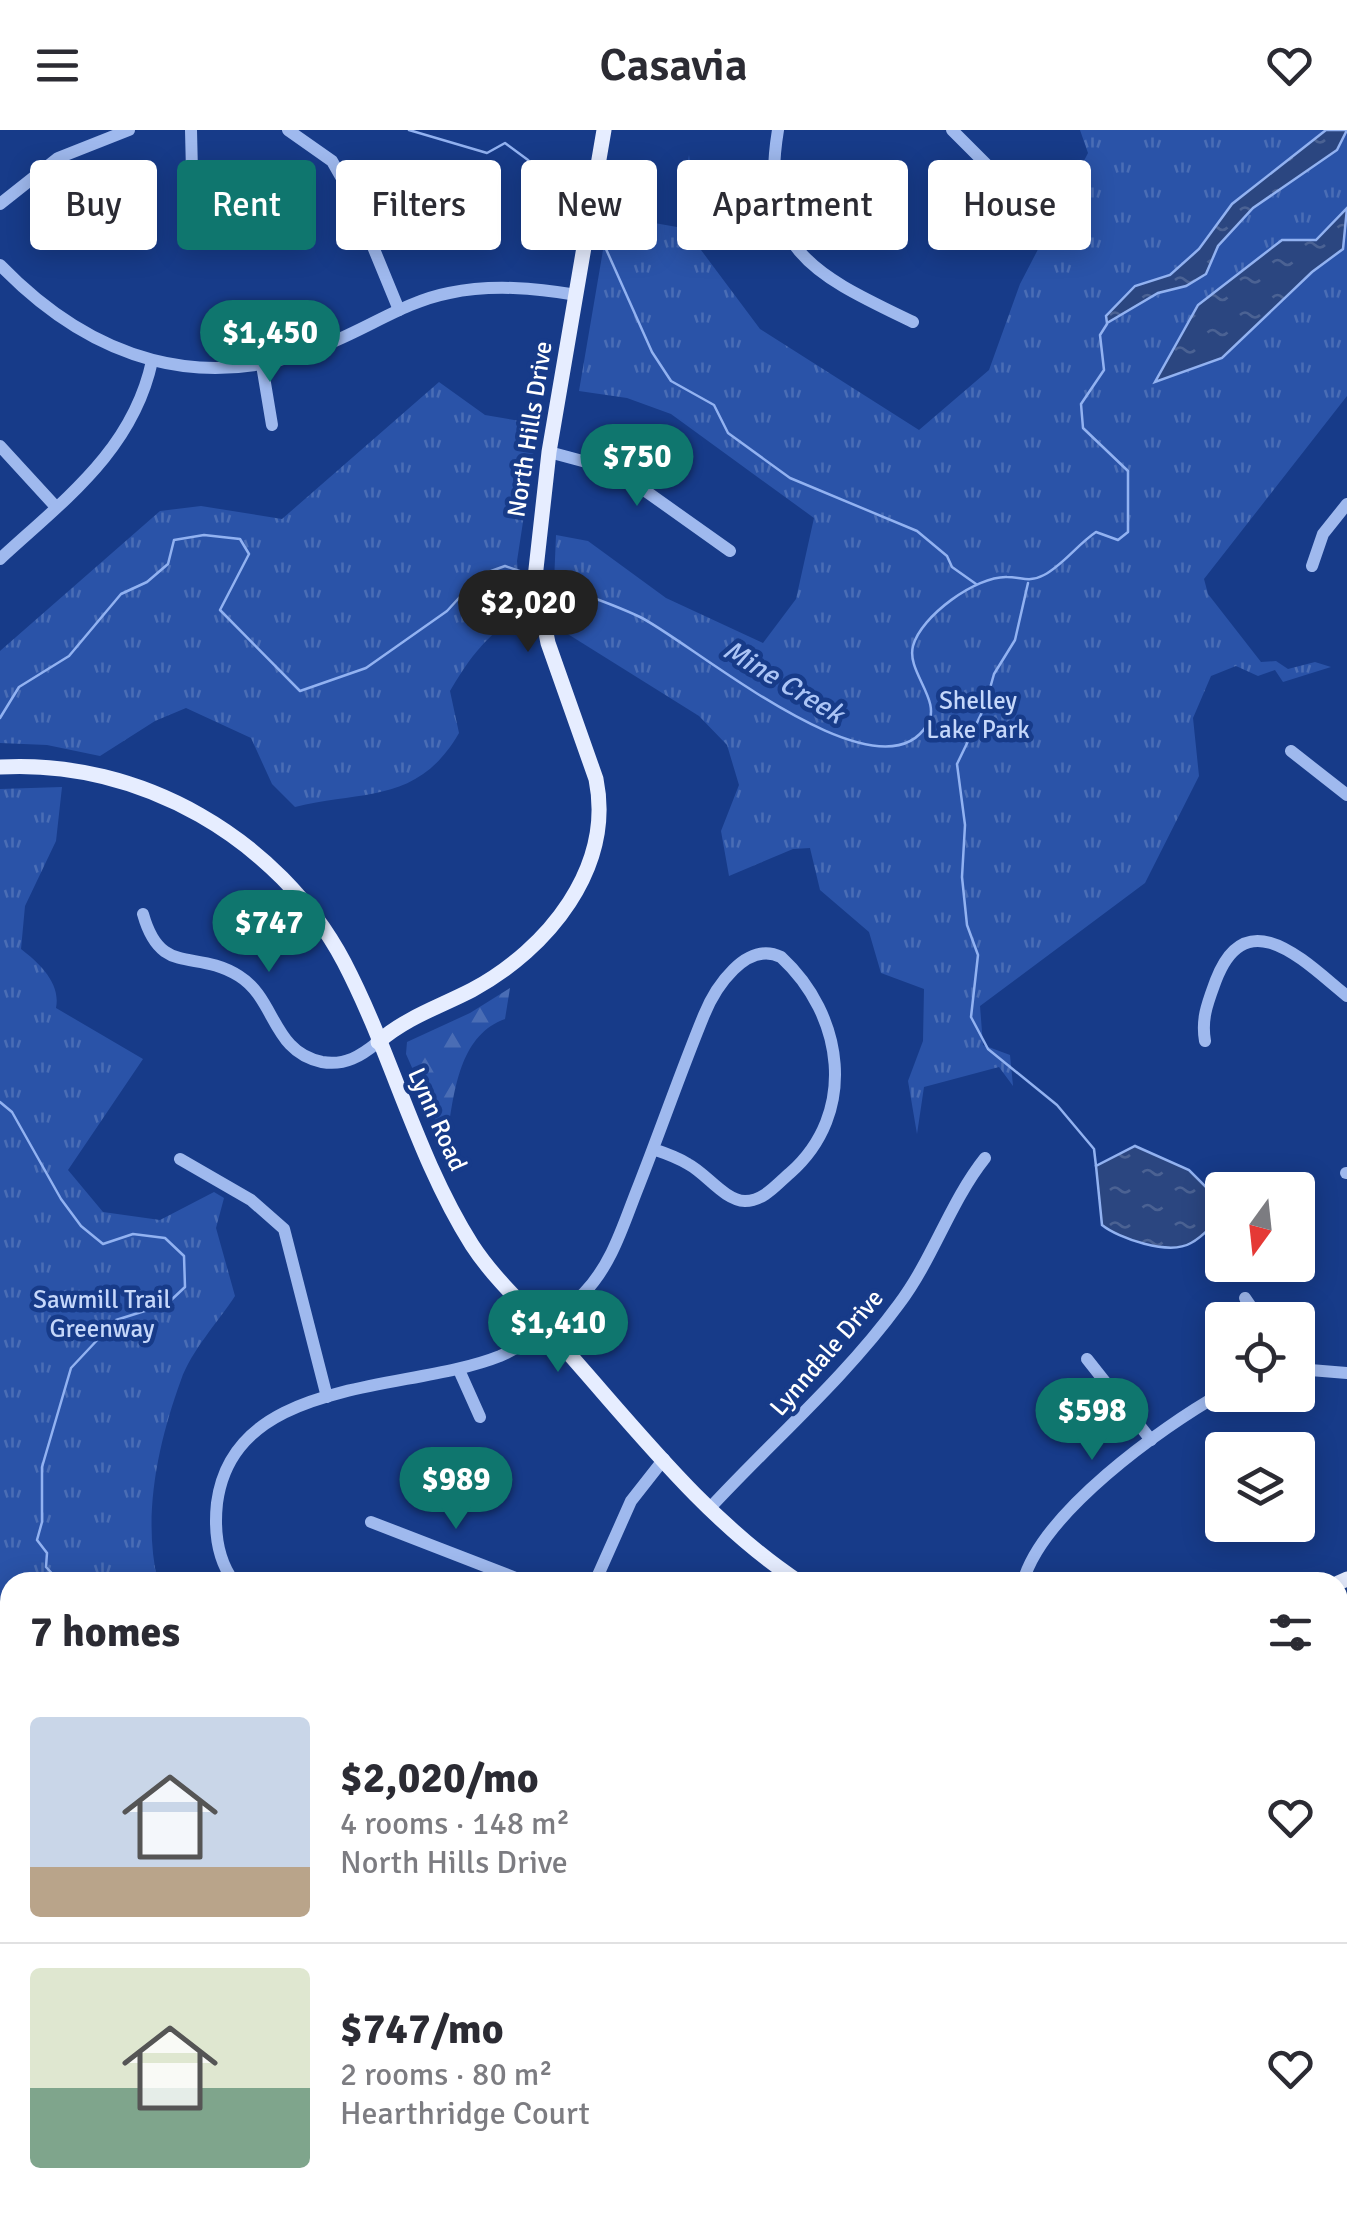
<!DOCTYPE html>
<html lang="en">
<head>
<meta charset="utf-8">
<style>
  :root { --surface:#fff; --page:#f7f7f7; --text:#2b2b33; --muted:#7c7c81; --line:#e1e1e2; --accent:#0f766e }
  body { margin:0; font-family:Signika,sans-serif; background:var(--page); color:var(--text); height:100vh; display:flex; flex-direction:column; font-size:38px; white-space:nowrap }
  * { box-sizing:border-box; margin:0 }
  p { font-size:32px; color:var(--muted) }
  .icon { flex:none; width:55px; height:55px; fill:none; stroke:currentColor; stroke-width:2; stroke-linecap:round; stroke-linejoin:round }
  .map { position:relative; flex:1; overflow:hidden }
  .sheet { position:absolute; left:0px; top:1442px; width:1348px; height:642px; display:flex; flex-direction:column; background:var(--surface); border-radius:30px 30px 0 0; box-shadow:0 5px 25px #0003 }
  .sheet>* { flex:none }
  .top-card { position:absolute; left:30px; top:30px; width:1288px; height:90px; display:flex; gap:20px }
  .needle { width:65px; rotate:195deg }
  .controls { position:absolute; left:1205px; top:1042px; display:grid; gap:20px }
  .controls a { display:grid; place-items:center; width:110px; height:110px; border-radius:10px; background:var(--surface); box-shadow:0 5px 25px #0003; font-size:50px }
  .price { position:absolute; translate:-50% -85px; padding:0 22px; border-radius:35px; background:var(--accent); color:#fff; font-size:32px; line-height:65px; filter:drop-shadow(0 2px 5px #0008) }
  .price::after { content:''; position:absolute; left:50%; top:60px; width:30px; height:22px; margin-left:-15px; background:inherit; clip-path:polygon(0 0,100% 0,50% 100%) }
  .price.selected { background:#222; color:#fff }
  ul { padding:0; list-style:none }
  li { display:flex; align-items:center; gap:30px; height:250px; padding:0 30px }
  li+li { border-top:2px solid var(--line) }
  li span { display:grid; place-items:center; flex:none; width:280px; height:200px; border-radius:10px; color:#555 }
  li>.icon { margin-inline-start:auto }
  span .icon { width:120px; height:120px; fill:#fffc; stroke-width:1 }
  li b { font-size:42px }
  h2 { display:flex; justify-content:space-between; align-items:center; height:120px; padding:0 30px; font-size:42px }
  .tag { padding:0 35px; border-radius:10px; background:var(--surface); box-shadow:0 5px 25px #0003; font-size:35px; line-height:90px }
  .tag.selected { background:var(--accent); color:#fff }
  header { display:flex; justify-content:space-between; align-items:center; height:130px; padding:0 30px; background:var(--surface); font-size:45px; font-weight:600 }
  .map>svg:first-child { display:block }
</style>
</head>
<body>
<header><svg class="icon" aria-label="menu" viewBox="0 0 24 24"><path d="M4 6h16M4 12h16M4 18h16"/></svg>Casavia<svg class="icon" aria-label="heart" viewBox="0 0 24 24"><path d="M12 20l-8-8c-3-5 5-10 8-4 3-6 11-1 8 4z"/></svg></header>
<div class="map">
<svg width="1347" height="2083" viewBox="0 0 1347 2083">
  <defs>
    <pattern id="grass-tufts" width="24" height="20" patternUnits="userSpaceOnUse" patternTransform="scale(2.5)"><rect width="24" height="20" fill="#2a53a8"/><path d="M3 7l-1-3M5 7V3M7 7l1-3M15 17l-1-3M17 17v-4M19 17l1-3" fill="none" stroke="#4a6db5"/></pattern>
    <pattern id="forest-firs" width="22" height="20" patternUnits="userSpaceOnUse" patternTransform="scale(2.5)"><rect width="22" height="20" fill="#2a53a8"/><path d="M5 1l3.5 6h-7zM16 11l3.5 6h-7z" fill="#4a6db5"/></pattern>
    <pattern id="water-ripples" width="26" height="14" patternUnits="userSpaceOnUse" patternTransform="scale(2.5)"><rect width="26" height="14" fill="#2b4680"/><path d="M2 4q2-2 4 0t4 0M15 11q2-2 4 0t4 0" fill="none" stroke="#4b6293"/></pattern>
  </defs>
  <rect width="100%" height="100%" fill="#173b89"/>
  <g fill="url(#grass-tufts)">
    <polygon points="1080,0 1347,0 1347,266 1204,449 1208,464 1261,532 1276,531 1288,539 1315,532 1331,537 1283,552 1275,540 1258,546 1236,536 1211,546 1193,588 1199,646 1145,753 980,876 983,915 1010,925 1013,956 999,937 924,957 917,1004 908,951 923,911 924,859 881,843 869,802 820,760 810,718 793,719 729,746 721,701 739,655 727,615 699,586 563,501 554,453 556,405 588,411 666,468 763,513 796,469 814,388 671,284 627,268 579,261 609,85 677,97 689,25 701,120 760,199 919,300 989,240 1020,154 1088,23"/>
    <path d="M439 252 485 285 538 294 517 431 523 491 514 489C484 507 468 531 450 561L459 603C418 674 364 660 295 677L272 654 251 608 186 578 155 591 100 626 47 615 0 613V521L160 381 201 376 282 389Z"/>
    <path d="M62 657 56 711 25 776 21 819C39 833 61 853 56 878L143 929 68 1040 103 1082 160 1090 214 1062 224 1068 216 1098 235 1166C218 1192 191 1221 181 1250 158 1313 142 1387 158 1452H10V1530L0 1526V659Z"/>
    <polygon points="1009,2075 1090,2075 1086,2083 1023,2083"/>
  </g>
  <path fill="url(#forest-firs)" d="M510 858 505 889C462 904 455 956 449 995L440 1001 406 924 407 912 470 883Z"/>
  <g fill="url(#water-ripples)" stroke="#92b2f1" stroke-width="2.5">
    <polygon points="1326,0 1347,0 1337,20 1253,78 1218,116 1206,144 1186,156 1158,163 1107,193 1106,186 1135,156 1170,145 1199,119 1232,74"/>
    <polygon points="1347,78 1343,119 1312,142 1222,228 1155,252 1198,175 1282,110 1316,110"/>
    <path d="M1135 1016 1189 1040 1222 1073V1087C1212 1095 1203 1107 1191 1113 1169 1126 1118 1108 1102 1095L1096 1036Z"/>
  </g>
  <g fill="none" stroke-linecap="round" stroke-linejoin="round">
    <g stroke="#92b2f1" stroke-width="2.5">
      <polyline points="409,0 487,23 505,13 528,30 565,92"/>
      <polyline points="606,119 652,222 671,251 714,275 728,303 790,348 917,401 947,426 952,437 976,454"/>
      <path d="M541 449C573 461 609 472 640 487 691 512 879 674 927 595 943 571 906 542 913 516 921 486 976 446 1007 447 1023 447 1028 453 1044 445 1063 435 1078 414 1096 402L1118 410 1128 402V341L1083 298 1081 274 1104 240 1100 205 1107 194"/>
      <polyline points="1028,453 1015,510 994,544 985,576 957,634 965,695 962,747 967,795 978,825 971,887 988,919 1057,975 1094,1019 1096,1036"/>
      <polyline points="0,588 19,557 69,526 121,464 147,452 168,434 174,410 204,405 240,409 249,424 220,480 300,561 366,538 447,481 480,445 505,436 528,444"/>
      <polyline points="0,972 12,982 61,1069 81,1096 103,1114 133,1104 165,1108 184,1126 185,1157 167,1174 116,1190 71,1238 42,1337 42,1392 37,1410 47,1423 46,1437 60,1452"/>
      <polyline points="1060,2075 1071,2083"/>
      <polyline points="47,2083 52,2075"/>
    </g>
    <g stroke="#9fb9ee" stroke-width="12">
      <polyline points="191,0 193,84"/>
      <polyline points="288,0 332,31 353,68 399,180"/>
      <path d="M778 0C758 121 816 145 913 192"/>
      <polyline points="952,0 993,41"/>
      <polyline points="0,74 58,28 129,0"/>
      <path d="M0 135C92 230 204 267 330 213 370 197 407 171 449 163 492 154 535 158 577 165"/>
      <polyline points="262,235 272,295"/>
      <polyline points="0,316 56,377"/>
      <polyline points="549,322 616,340 730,421"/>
      <path d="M0 429C64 370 133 320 152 231"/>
      <polyline points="1312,436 1323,404 1347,374"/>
      <polyline points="1291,621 1347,665"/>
      <path d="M143 784C161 848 195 818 239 846 276 869 272 922 322 932 345 936 361 926 378 912"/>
      <path d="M1205 911C1201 888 1208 872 1216 850 1247 769 1307 834 1347 866"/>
      <polyline points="180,1029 251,1070 284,1099 327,1267"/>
      <polyline points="1346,1043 1347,1043"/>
      <polyline points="1245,1168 1260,1190"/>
      <polyline points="1087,1229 1151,1310"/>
      <polyline points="1298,1239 1347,1243"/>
      <polyline points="459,1240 480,1287"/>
      <path d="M710 1378C773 1310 844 1249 899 1174 933 1129 950 1072 985 1028"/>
      <polyline points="371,1392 526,1452"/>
      <path d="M234 1452C217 1429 214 1401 217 1373 234 1245 408 1263 500 1226 530 1213 561 1186 584 1163 613 1133 624 1092 639 1055 661 999 681 941 704 885 715 858 746 810 781 827 844 885 858 983 790 1043 777 1054 764 1071 745 1071 724 1070 707 1044 688 1034 677 1027 665 1023 653 1019"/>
      <polyline points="595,1452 631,1371 664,1329"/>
      <path d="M1023 1452C1042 1383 1160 1298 1222 1263"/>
      <polyline points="1338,1542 1347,1544"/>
      <polyline points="0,1788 10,1794"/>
      <polyline points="0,1848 10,1824"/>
      <polyline points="592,2075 621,2083"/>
      <polyline points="165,2082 168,2083"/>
      <polyline points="447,2083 463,2075"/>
    </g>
    <g stroke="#e6edff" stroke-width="15">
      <path d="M0 637C140 629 278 708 344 832 392 924 416 1026 472 1115 496 1152 533 1184 563 1217 636 1299 707 1391 799 1452"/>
      <path d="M378 912C407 887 439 877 472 860 548 819 614 738 596 649L548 513 535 448 549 322 604 0"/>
      <polyline points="1338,1453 1347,1449"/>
      <polyline points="1338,1704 1347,1685"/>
      <polyline points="1139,2083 1144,2075"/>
    </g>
  </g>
  <g text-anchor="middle" stroke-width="9" stroke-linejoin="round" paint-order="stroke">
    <g font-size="25" fill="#fff" stroke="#173b89">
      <text transform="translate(529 299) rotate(-81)" y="9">North Hills Drive</text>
      <text transform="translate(438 989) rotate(66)" y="9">Lynn Road</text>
      <text transform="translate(826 1222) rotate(-49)" y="9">Lynndale Drive</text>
    </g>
    <g font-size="25" fill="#c5d7fa" stroke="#173b89">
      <text x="978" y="579">Shelley<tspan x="978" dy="29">Lake Park</tspan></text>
      <text x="102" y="1178">Sawmill Trail<tspan x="102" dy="29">Greenway</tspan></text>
    </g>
    <g font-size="28" font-style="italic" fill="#abc4f5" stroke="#173b89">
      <text transform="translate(784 551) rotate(31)" y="10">Mine Creek</text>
    </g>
  </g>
</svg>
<div class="controls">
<a><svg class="needle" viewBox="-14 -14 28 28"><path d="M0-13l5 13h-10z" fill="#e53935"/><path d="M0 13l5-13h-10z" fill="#7c7c81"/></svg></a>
<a><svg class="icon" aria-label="locate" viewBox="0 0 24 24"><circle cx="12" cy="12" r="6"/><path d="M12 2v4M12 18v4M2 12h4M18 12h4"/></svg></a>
<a><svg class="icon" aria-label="layers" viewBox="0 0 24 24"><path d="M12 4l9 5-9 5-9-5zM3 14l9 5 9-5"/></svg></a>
</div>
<b class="price" style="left:270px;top:255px">$1,450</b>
<b class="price" style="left:637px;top:379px">$750</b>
<b class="price selected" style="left:528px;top:525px">$2,020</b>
<b class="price" style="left:269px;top:845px">$747</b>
<b class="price" style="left:558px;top:1245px">$1,410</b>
<b class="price" style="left:1092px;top:1333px">$598</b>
<b class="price" style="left:456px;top:1402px">$989</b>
<div class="top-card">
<a class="tag">Buy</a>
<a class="tag selected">Rent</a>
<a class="tag">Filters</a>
<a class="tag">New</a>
<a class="tag">Apartment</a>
<a class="tag">House</a>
</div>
<section class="sheet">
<h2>7 homes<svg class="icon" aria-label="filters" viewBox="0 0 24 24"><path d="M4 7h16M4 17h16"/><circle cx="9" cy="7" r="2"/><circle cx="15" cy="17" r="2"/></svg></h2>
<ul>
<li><span style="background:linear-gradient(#c9d6e8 75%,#b9a48a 0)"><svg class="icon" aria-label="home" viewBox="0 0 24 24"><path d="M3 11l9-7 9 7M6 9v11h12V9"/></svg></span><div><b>$2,020/mo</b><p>4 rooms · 148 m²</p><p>North Hills Drive</p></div><svg class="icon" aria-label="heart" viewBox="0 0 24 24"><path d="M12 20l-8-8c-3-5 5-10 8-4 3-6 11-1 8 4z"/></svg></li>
<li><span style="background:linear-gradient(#dfe7d0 60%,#7fa58c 0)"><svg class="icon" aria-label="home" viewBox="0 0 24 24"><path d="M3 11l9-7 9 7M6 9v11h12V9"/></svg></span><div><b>$747/mo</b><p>2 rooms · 80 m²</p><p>Hearthridge Court</p></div><svg class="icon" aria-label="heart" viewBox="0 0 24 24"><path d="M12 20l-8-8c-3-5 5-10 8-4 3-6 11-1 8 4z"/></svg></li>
</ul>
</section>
</div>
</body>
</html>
